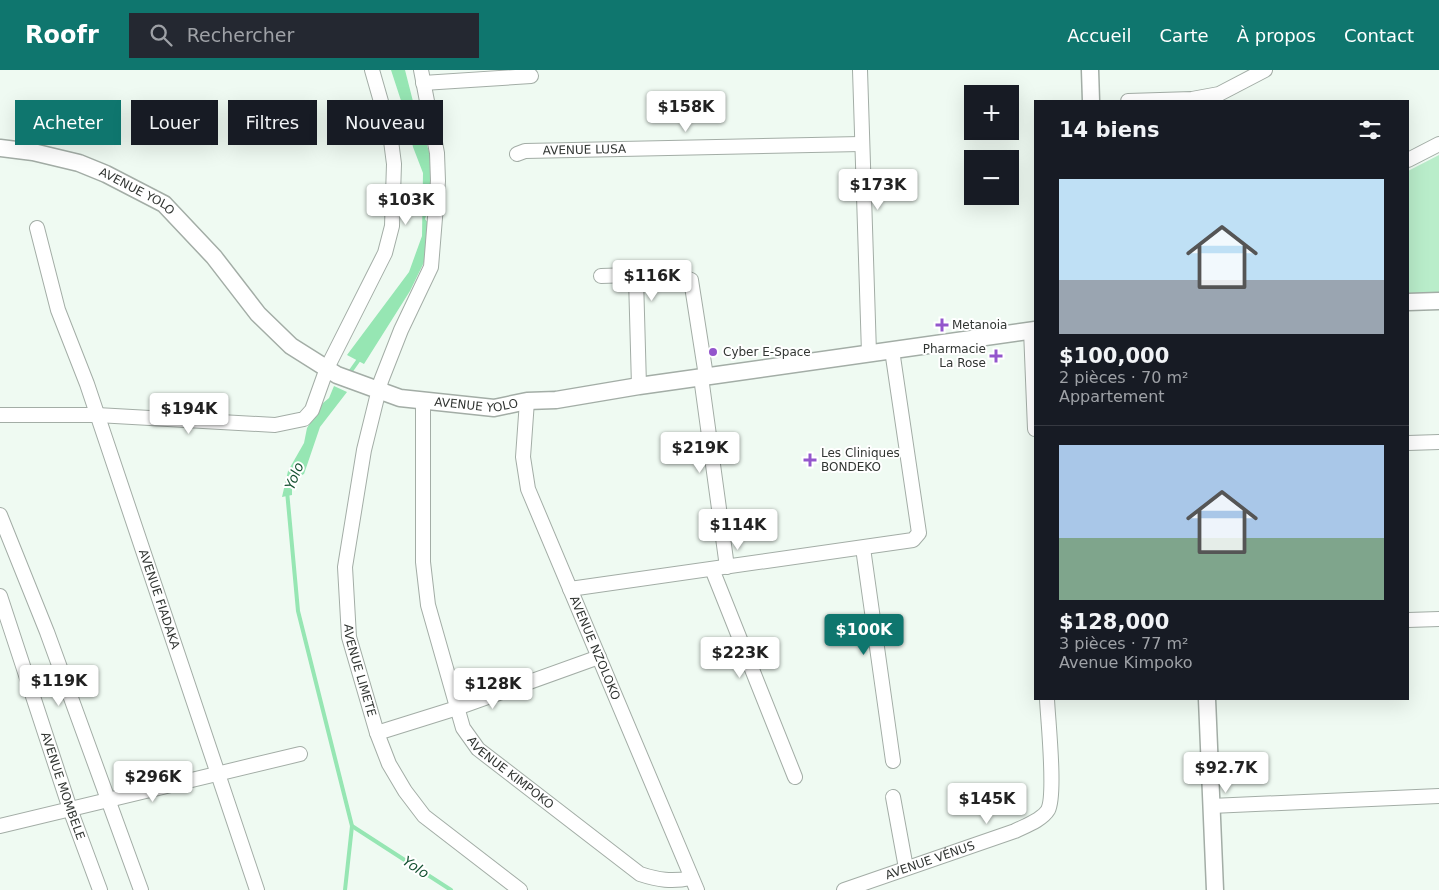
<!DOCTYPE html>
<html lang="fr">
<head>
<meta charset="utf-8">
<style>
  :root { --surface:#171b24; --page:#242831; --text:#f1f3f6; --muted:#9ea1a6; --line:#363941; --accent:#0f766e }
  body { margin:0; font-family:"DejaVu Sans",sans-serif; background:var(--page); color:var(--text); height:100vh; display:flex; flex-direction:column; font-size:19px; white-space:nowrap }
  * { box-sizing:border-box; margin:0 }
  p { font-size:16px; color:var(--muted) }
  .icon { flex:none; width:28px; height:28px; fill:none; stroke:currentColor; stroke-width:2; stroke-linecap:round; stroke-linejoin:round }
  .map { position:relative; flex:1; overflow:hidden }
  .drawer { position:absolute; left:1034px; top:30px; width:375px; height:600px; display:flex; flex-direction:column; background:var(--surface); border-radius:0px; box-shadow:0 5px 20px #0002 }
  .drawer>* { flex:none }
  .guide { position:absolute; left:15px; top:30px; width:475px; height:45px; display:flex; gap:10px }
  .buttons { position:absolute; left:964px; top:15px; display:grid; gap:10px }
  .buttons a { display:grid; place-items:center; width:55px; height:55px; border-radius:0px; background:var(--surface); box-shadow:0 5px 20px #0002; font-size:25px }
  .price { position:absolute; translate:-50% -42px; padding:0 11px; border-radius:5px; background:#fff; color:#222; font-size:16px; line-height:32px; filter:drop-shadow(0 1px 2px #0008) }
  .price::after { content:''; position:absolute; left:50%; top:30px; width:15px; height:11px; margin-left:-8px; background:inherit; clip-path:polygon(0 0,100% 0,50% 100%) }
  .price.active { background:var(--accent); color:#fff }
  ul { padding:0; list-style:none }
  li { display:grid; align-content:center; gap:10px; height:265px; padding:0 25px }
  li+li { border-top:1px solid var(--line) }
  li span { display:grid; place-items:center; height:155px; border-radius:0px; color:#555 }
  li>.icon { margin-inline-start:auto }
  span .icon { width:90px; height:90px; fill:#fffc; stroke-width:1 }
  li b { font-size:21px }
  h2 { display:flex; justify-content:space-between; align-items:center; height:60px; padding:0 25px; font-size:21px }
  .pill { padding:0 18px; border-radius:0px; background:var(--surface); box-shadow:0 5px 20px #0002; font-size:18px; line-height:45px }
  .pill.active { background:var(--accent); color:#fff }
  header { display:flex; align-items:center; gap:30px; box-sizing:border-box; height:70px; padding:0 25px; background:var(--accent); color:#fff }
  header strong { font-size:24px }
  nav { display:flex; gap:28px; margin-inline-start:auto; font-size:18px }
  .search { width:350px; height:45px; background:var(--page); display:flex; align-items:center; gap:12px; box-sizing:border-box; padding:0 18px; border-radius:0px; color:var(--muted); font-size:19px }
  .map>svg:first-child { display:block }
</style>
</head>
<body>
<header>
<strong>Roofr</strong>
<div class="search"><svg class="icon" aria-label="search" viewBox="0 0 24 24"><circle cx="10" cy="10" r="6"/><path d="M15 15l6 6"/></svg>Rechercher</div>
<nav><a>Accueil</a><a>Carte</a><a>À propos</a><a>Contact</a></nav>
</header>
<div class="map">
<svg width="1439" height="820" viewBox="0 0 1439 820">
  <rect width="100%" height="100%" fill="#effaf2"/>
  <polygon fill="#b9edca" points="1439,85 1439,225 1408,226 1408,101"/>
  <g fill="#96e6b3">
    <polygon points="391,0 405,0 417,47 431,87 431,130 425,149 432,158 428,184 410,221 364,294 347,285 409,202 422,166 423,103 413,77 406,46"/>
    <polygon points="334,316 347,322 320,357 304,404 292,410 292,425 282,427 288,401 304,373 307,358 323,333 329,328"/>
  </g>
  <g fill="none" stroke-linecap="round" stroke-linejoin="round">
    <g stroke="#96e6b3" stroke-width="4">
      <polyline points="348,305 360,288"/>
      <polyline points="287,421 298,541 352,756 451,820"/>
      <polyline points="345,820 352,756"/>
    </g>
    <defs>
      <g id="minor">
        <path id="s1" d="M421 0 437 83 438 111 431 197 401 260 381 311 364 380 345 497 349 567 377 663 389 694 405 721 424 746 520 820"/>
        <polyline points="860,0 869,283"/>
        <polyline points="423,13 531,6"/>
        <polyline points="1128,31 1192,29 1219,24 1265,0"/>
        <path id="s2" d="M517 84 525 81 861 74"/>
        <polyline points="1408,90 1439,74"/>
        <path id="s3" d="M37 158 58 240 87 314 257 820"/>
        <polyline points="601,206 631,205 636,208 639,316"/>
        <polyline points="657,209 684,207 691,210 706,306"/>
        <polyline points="1031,260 1035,359"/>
        <polyline points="701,307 727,497"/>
        <path id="s4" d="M423 331V492L428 535 463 658 478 679 640 804C658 810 672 812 691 808"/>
        <path id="s5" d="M527 331 523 387 528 419 697 820"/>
        <polyline points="0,345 97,345 275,355 304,349 312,340 327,298 385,183 392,156 394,94 390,63 372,0"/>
        <polyline points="1408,373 1439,372"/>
        <polyline points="0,445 47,562 141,820"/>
        <polyline points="863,478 893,691"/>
        <polyline points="712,499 795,707"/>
        <polyline points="570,519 913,470 919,463 892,280"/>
        <path id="s6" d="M0 526 70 739 100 820"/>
        <polyline points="1408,550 1439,549"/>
        <polyline points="377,663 457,638 599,587"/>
        <polyline points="893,727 906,798"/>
        <polyline points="1211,736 1439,726"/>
        <polyline points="0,756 300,684"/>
        <path id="s7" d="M844 820 1015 761C1025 756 1042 750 1048 740 1056 724 1048 651 1047 629"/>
      </g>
      <g id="tertiary">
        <polyline points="1090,0 1091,31"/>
        <path id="s8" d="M0 78 33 82 79 93 106 104 164 134 214 187 258 244 291 276 337 305 400 328 494 338 527 331 556 330 639 316 1035 260"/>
        <polyline points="1408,232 1439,231"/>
        <polyline points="1207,629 1215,820"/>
      </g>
    </defs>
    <use href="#minor" stroke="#a3ada6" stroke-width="16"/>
    <use href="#tertiary" stroke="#a3ada6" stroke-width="19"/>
    <use href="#minor" stroke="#fff" stroke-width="14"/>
    <use href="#tertiary" stroke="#fff" stroke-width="16"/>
  </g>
  <g fill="#9356cc" stroke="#fff" stroke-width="2">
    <path d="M939.5 247.5h5v5h5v5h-5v5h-5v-5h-5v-5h5z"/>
    <circle cx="713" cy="282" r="5"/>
    <path d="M993.5 278.5h5v5h5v5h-5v5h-5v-5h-5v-5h5z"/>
    <path d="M807.5 382.5h5v5h5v5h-5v5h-5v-5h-5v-5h5z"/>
  </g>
  <g text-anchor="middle" stroke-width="4" stroke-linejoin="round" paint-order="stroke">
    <g font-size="12" fill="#323633" stroke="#fff">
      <text dy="4" stroke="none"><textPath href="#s2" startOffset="68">AVENUE LUSA</textPath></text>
      <text dy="4" stroke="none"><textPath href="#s8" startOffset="145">AVENUE YOLO</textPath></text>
      <text dy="4" stroke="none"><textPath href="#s8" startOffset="564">AVENUE YOLO</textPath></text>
      <text dy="4" stroke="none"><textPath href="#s3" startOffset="391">AVENUE FIADAKA</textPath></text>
      <text dy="4" stroke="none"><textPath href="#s5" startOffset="261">AVENUE NZOLOKO</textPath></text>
      <text dy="4" stroke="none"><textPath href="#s1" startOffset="618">AVENUE LIMETE</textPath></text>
      <text dy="4" stroke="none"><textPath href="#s4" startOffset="398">AVENUE KIMPOKO</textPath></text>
      <text dy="4" stroke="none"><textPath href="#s6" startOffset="200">AVENUE MOMBELE</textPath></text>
      <text dy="4" stroke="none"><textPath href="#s7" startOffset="91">AVENUE VÉNUS</textPath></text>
    </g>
    <g font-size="12" fill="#323633" stroke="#fff" text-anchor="start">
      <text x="952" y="259">Metanoia</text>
      <text x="986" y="283" text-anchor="end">Pharmacie<tspan x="986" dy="14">La Rose</tspan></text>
      <text x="723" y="286">Cyber E-Space</text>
      <text x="821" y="387">Les Cliniques<tspan x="821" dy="14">BONDEKO</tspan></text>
    </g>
    <g font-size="14" font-style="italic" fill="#155131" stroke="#fff">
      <text transform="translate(294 406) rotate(-68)" y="5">Yolo</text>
      <text transform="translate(416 797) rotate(33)" y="5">Yolo</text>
    </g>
  </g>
</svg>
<div class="buttons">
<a>+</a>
<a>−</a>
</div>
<b class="price" style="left:686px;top:63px">$158K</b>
<b class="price" style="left:878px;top:141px">$173K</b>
<b class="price" style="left:406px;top:156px">$103K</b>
<b class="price" style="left:652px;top:232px">$116K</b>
<b class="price" style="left:189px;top:365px">$194K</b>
<b class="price" style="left:700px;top:404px">$219K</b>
<b class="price" style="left:738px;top:481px">$114K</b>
<b class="price active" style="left:864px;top:586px">$100K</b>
<b class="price" style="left:740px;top:609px">$223K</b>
<b class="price" style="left:59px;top:637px">$119K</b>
<b class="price" style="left:493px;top:640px">$128K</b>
<b class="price" style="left:1226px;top:724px">$92.7K</b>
<b class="price" style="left:153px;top:733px">$296K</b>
<b class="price" style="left:987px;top:755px">$145K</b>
<div class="guide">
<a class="pill active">Acheter</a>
<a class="pill">Louer</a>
<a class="pill">Filtres</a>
<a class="pill">Nouveau</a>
</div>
<section class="drawer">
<h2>14 biens<svg class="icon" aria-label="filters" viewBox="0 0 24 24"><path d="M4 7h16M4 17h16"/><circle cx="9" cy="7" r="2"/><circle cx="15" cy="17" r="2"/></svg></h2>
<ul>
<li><span style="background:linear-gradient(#bfe0f5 65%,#9aa5b1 0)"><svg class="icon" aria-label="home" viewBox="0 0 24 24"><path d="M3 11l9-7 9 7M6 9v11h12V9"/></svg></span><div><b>$100,000</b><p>2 pièces · 70 m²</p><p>Appartement</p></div></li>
<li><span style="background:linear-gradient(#a9c7e8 60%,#7fa58c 0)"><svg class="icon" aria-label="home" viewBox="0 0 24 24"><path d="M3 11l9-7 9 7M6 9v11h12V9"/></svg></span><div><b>$128,000</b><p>3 pièces · 77 m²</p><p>Avenue Kimpoko</p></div></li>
</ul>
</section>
</div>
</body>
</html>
